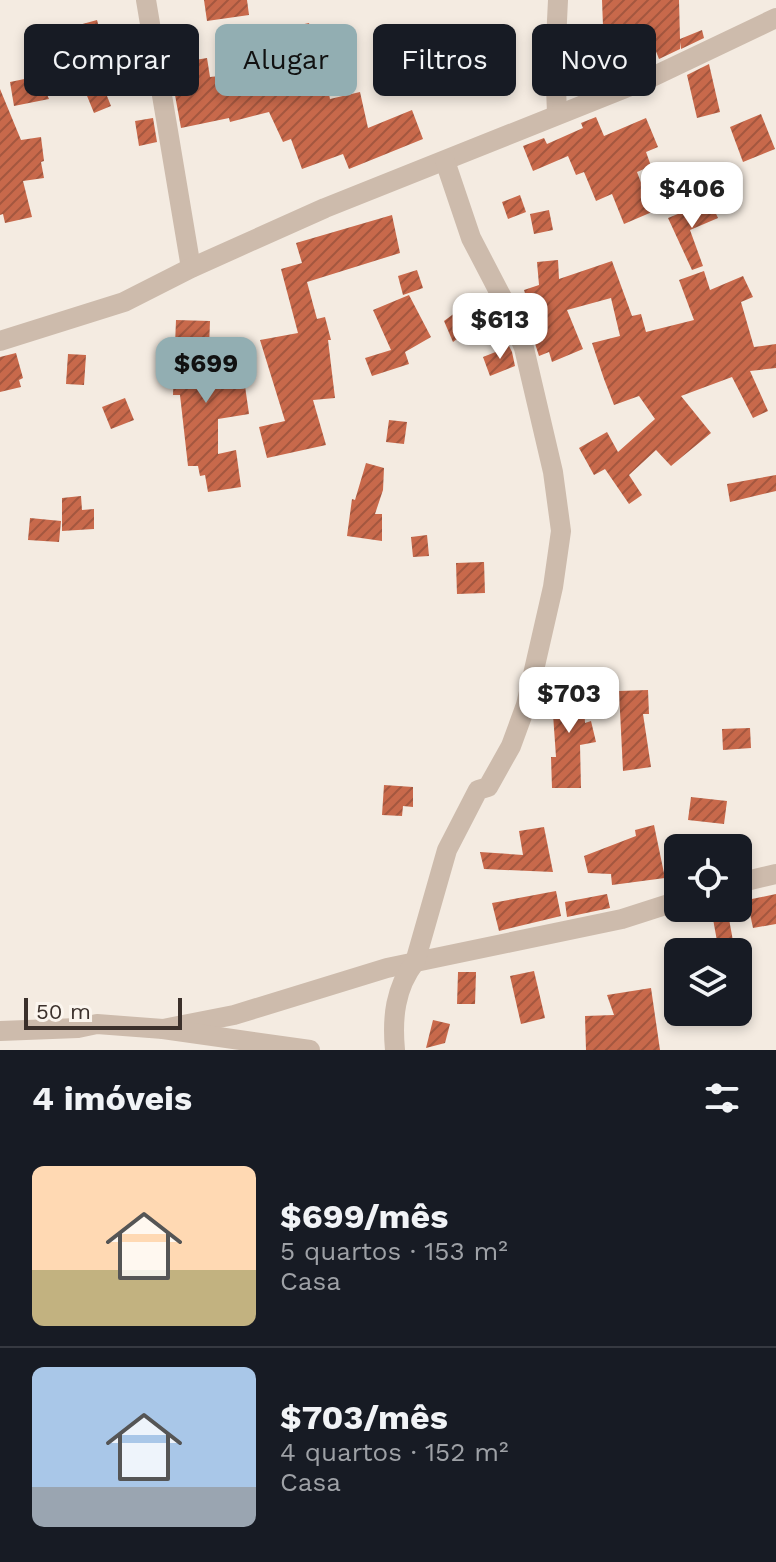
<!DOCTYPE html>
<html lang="pt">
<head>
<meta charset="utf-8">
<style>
  :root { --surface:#171b24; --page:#20242c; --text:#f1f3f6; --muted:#9ea1a6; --line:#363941; --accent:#92aeb2 }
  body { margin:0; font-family:"Work Sans",sans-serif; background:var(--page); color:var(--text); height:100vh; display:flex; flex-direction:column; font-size:30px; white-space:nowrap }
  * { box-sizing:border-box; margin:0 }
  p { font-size:26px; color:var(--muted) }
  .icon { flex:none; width:44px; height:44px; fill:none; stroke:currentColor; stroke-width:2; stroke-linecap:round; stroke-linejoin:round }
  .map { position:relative; height:1050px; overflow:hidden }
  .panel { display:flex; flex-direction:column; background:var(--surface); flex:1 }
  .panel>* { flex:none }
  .guide { position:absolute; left:24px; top:24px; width:728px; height:72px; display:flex; gap:16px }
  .tools { position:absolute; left:664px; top:834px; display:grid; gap:16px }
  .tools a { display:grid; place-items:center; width:88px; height:88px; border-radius:12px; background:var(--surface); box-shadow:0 4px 12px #0003; font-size:40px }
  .scale { position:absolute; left:24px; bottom:20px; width:158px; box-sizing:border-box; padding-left:8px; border:4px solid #3b302b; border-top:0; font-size:22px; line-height:28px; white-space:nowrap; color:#3b302b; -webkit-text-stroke:6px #fbf5ee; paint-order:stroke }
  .price { position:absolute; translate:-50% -68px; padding:0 18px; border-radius:16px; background:#fff; color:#222; font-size:26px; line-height:52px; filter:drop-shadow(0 2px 4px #0008) }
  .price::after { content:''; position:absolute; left:50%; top:48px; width:24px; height:18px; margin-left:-12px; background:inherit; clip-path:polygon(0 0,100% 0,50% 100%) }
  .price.active { background:var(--accent); color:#111 }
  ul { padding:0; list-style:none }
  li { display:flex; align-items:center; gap:24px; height:200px; padding:0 32px }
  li+li { border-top:2px solid var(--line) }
  li span { display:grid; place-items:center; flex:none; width:224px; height:160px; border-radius:12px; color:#555 }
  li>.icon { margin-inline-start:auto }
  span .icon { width:96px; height:96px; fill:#fffc; stroke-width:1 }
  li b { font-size:34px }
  h2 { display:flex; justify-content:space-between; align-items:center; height:96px; padding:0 32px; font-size:34px }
  .tag { padding:0 28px; border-radius:12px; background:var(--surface); box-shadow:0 4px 12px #0003; font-size:28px; line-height:72px }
  .tag.active { background:var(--accent); color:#111 }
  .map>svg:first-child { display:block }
</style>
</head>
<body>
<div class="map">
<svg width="776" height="1050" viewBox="0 0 776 1050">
  <defs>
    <pattern id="building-hatch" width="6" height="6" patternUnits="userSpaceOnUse" patternTransform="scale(2)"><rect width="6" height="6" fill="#c8694b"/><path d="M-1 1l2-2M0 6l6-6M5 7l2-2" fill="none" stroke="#a4573f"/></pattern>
  </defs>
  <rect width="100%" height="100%" fill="#f4ebe1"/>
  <g fill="url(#building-hatch)">
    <polygon points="204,0 247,0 249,15 207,21"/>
    <polygon points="602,0 679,0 680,39 702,30 704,38 681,49 680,42 680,49 659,59 646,26 610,41 603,26"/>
    <polygon points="97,20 107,57 93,61 111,106 94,113 83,86 78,88 72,67 60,70 50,33"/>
    <polygon points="309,23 314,43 318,42 330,99 360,92 368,128 412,110 423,139 349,169 343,154 302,169 291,139 283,142 269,112 230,122 229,118 181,128 175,95 182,94 177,63 207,58 210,77 297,68 291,27"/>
    <polygon points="406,45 409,82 384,84 381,47"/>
    <polygon points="709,64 720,112 697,118 687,75"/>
    <polygon points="39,76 49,99 14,106 10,82"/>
    <polygon points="0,89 21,140 41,137 44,161 41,162 44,178 23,181 32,217 5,223 3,214 0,215"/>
    <polygon points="761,114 775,149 743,162 730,127"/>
    <polygon points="596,117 604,136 646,118 658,147 646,152 651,166 637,172 652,212 624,224 612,194 596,201 584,172 576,175 568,156 533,171 523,146 544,138 547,144 583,128 581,123"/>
    <polygon points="153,118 157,142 139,146 135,121"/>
    <polygon points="520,195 526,212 508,219 502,202"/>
    <polygon points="710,201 718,218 690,230 703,266 692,270 668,218"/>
    <polygon points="549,210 553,230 534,234 530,214"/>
    <polygon points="392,215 400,253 307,282 317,319 325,317 331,340 328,340 335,398 313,400 326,445 267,458 259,427 285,421 260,340 298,333 281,269 302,263 296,243"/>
    <polygon points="558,260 559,279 612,261 632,316 641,314 646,332 694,320 679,280 704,271 710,290 743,276 753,297 741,302 754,347 776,344 776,368 750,371 768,411 753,418 732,377 681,396 711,433 671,466 656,450 629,475 642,495 629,504 605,469 594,475 579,448 607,432 618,452 655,419 639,396 614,405 604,379 592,343 620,336 611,298 567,310 583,349 552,362 549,352 539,356 531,331 536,329 524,290 539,285 537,262"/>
    <polygon points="417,270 423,288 403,295 398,276"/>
    <polygon points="409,295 431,337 405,352 409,364 372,376 365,358 391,350 373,310"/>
    <polygon points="479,295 492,313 453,342 444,321"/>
    <polygon points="176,320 210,321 208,375 243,372 249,414 218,419 218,454 236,450 241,487 208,492 205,475 200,476 198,466 188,466 180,395 173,395"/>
    <polygon points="506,340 512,352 515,366 490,376 483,357 508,347"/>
    <polygon points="16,353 23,378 19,380 21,387 0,392 0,357"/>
    <polygon points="68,354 86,355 84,385 66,384"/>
    <polygon points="125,398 134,420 111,429 102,407"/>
    <polygon points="389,420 407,422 404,444 386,442"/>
    <polygon points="366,463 384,468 383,490 375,514 382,514 382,541 347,536 352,499 355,500"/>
    <polygon points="776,475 776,491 730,502 727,484"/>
    <polygon points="81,496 82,510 94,509 94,529 62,531 62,498"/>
    <polygon points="30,518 61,521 59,542 28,540"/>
    <polygon points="427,535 429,556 413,557 411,537"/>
    <polygon points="484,562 485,593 457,594 456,563"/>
    <polygon points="583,683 585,723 591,721 596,742 580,745 581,788 552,788 551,757 556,757 551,685"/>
    <polygon points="648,690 649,714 643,714 651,767 623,771 619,691"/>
    <polygon points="750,728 751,748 723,750 722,729"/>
    <polygon points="384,785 413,787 413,807 403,806 402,816 382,815"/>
    <polygon points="691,797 727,801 724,824 688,820"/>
    <polygon points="654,825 665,878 612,885 611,874 588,873 584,856 636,836 635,830"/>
    <polygon points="544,827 553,872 484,869 480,852 523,855 519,831"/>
    <polygon points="556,891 561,916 499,931 492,903"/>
    <polygon points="607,894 610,908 567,917 565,902"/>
    <polygon points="776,894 776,924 753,928 747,900"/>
    <polygon points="711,908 727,908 735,952 719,952"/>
    <polygon points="534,971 545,1018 521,1024 510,976"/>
    <polygon points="458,972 476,972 475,1004 457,1004"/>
    <polygon points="651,988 660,1050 586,1050 585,1016 614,1015 607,995"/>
    <polygon points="433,1020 450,1024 445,1043 426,1048"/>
  </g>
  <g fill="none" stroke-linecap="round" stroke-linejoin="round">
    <g stroke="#cdbbac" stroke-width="20">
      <polyline points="146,0 191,268"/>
      <polyline points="557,113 555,62 558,0"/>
      <polyline points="0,341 124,302 191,268 325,208 648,79 776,18"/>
      <polyline points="738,883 776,874"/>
      <polyline points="163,1029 234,1015 387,968 622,919 678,901"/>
      <polyline points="0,1031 78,1028 97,1024 163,1029 310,1050"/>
      <path d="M395 1050C392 1018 395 988 415 962L447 850 478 790 488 787 511 746 526 705 553 587 561 531 553 472 524 348 507 307 471 238 445 161"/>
    </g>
  </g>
</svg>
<div class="tools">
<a><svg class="icon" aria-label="locate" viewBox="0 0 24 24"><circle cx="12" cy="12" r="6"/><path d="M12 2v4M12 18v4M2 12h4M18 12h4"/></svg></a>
<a><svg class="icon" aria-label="layers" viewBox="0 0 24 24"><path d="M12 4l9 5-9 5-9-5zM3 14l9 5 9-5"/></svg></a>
</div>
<div class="scale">50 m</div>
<b class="price" style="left:692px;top:230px">$406</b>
<b class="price" style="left:500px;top:361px">$613</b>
<b class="price active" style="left:206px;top:405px">$699</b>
<b class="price" style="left:569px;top:735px">$703</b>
<div class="guide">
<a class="tag">Comprar</a>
<a class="tag active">Alugar</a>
<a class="tag">Filtros</a>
<a class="tag">Novo</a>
</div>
</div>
<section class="panel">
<h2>4 imóveis<svg class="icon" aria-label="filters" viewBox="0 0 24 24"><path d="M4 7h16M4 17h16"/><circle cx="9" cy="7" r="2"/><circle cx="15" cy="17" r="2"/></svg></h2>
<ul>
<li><span style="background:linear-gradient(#ffd9b3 65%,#c2b280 0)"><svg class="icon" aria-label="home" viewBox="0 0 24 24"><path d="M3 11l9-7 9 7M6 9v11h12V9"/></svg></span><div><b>$699/mês</b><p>5 quartos · 153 m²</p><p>Casa</p></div></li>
<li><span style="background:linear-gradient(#a9c7e8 75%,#9aa5b1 0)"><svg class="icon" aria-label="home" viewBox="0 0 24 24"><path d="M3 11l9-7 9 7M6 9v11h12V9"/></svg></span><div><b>$703/mês</b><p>4 quartos · 152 m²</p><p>Casa</p></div></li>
</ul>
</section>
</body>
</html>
